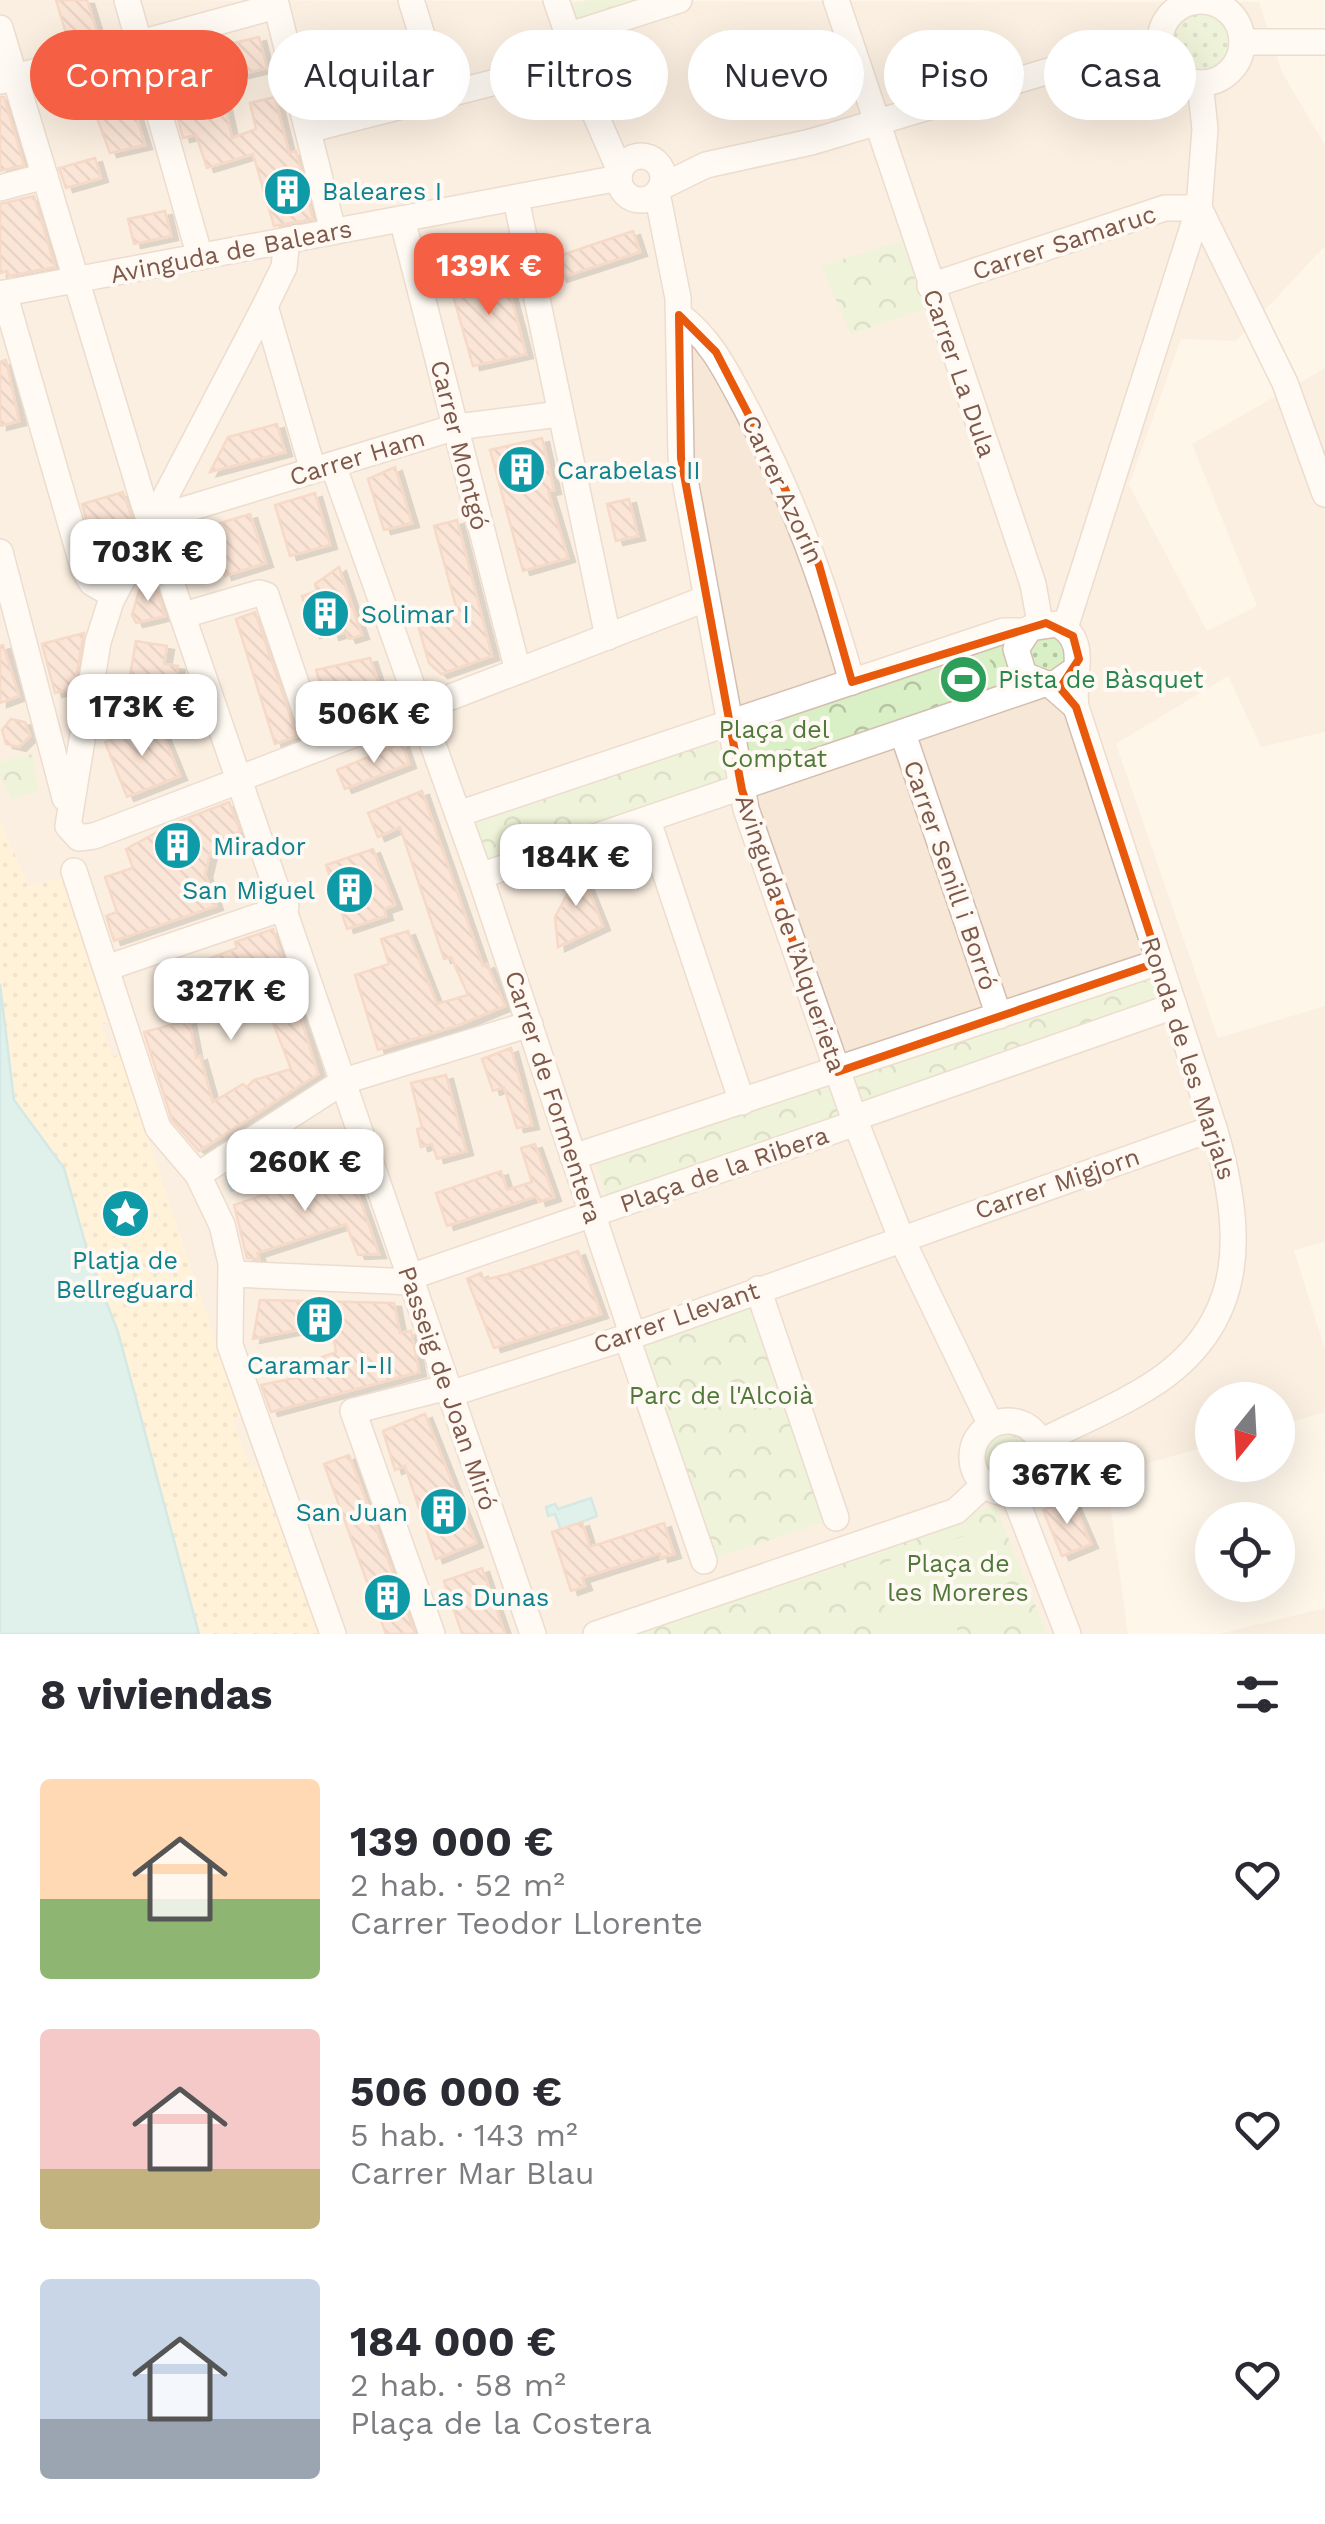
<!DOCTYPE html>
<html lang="es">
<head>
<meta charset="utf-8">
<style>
  :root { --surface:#fff; --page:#f2f2f3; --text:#2b2b33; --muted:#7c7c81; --accent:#f55f43 }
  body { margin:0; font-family:"Work Sans",sans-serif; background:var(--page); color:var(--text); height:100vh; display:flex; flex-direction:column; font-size:38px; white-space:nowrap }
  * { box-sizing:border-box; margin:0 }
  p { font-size:32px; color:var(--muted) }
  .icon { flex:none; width:55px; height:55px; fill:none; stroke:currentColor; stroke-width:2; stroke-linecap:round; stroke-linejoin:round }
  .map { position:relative; height:1634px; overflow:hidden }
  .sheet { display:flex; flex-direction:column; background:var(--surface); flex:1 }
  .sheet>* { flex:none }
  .guide { position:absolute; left:30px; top:30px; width:1265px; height:90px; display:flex; gap:20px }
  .needle { width:65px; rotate:198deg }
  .controls { position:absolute; left:1195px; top:1382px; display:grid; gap:20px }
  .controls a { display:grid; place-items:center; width:100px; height:100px; border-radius:50%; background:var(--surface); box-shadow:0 10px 40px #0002; font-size:50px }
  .price { position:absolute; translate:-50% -85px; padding:0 22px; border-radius:20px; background:#fff; color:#222; font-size:32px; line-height:65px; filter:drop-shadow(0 2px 5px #0008) }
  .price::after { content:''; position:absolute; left:50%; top:60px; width:30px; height:22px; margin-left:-15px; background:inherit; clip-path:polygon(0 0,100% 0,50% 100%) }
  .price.on { background:var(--accent); color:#fff }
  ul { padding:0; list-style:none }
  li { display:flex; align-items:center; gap:30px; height:250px; padding:0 40px }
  li span { display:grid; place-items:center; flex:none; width:280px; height:200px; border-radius:10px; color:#555 }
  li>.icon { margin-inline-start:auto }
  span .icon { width:120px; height:120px; fill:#fffc; stroke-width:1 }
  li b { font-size:42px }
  h2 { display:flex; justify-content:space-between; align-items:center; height:120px; padding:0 40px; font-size:42px }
  .chip { padding:0 35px; border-radius:45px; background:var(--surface); box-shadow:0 10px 40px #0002; font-size:35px; line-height:90px }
  .chip.on { background:var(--accent); color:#fff }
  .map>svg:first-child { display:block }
</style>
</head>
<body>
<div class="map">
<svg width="1325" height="1634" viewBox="0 0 1325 1634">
  <defs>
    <pattern id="grass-dots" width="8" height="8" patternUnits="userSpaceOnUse" patternTransform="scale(2.5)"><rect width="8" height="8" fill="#d9efc5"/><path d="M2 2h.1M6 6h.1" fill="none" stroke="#b5c4a2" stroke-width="1.8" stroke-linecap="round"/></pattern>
    <pattern id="forest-crowns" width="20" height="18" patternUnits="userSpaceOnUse" patternTransform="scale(2.5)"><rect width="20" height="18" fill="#d9efc5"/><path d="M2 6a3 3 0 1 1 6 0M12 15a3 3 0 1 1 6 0" fill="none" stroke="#b5c4a2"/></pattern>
    <pattern id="sand-dots" width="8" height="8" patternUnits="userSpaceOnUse" patternTransform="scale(2.5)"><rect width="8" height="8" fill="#ffeec4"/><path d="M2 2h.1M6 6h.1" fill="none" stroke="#deceaa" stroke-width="1.8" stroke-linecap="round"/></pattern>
    <pattern id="building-back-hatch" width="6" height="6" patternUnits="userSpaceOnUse" patternTransform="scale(2.5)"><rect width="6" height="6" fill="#f7d1be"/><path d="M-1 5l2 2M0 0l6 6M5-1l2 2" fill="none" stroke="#cdac9c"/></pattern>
    <filter id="shadow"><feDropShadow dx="7" dy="4" stdDeviation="0" flood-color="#0004"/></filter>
  </defs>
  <rect width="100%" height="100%" fill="#fff5ea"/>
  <g fill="#f7e7d7">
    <polygon points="0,0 1259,2 1282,72 1325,145 1325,246 1236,341 1181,339 1129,485 1207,631 1257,606 1192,444 1325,368 1325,732 1261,747 1228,676 1116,744 1218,1038 1325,1006 1325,1242 1294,1250 1325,1350 1325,1412 1278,1426 1278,1400 1212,1400 1212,1445 1141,1465 1104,1460 1128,1634 318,1634 258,1467 250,1469 232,1420 240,1416 120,1056 112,1057 101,1025 107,1023 61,879 29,887 0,822"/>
    <polygon points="1325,1608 1325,1634 1219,1634"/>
  </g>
  <g fill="url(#grass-dots)">
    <circle cx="1199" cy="43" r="30"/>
    <polygon points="1052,632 1067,645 1065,664 1048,674 1035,670 1028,644"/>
    <circle cx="1007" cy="1456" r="27"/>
  </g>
  <g fill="url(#forest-crowns)">
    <polygon points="587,0 661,0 579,27 571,5"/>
    <polygon points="902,241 925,309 851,334 821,266"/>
    <polygon points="1013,636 1026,685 749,779 738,729"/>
    <polygon points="716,737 728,785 485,865 468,818"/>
    <polygon points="33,754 38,791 11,799 0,776 0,762"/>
    <polygon points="1152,969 1163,1003 861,1106 850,1072"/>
    <polygon points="829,1081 843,1119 607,1198 594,1159"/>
    <polygon points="758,1304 832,1520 711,1559 637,1348"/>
    <polygon points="995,1505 1047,1634 618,1634"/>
  </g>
  <polygon fill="url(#sand-dots)" points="0,822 29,886 61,878 108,1023 101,1025 112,1056 120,1055 240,1417 233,1421 250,1468 258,1467 318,1634 200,1634 118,1332 90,1260 64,1168 14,1100 0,984"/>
  <g fill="#d9efc5">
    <polygon points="987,652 999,687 939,707 928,672"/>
    <polygon points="972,1533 994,1589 953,1604 931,1548"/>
    <polygon points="924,1547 959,1634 897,1634 869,1569"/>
    <polygon points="1008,1593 1018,1616 973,1634 963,1611"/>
  </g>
  <g fill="#bbe8ec" stroke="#a0d9df" stroke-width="2.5">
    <polygon points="0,984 14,1100 64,1168 90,1260 118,1332 199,1634 0,1634"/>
    <polygon points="273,1161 278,1177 231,1191 226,1176"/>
    <polygon points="591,1498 597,1516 561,1530 555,1514 548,1516 546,1507 555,1504 558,1509"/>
  </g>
  <g fill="url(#building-back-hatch)" stroke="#ecb69d" stroke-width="2.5" filter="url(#shadow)">
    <polygon points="56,0 87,0 97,32 68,40"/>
    <polygon points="259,37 267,68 242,74 234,43"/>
    <polygon points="196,49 197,53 211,49 219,80 206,84 213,109 225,106 232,138 256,129 250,103 275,97 289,153 296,151 313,219 274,226 253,154 207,168 196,135 183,138 178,119 185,117 169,56"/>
    <polygon points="121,66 145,145 110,153 82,78"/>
    <polygon points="0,97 4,97 24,165 0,171"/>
    <polygon points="95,158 101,178 66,188 59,168"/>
    <polygon points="34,196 55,267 9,276 7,271 0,273 0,204"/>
    <polygon points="165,211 171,236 134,244 128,219"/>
    <polygon points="633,231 640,252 560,278 553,258"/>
    <polygon points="513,270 518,292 510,293 526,354 473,366 450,285"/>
    <polygon points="6,360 19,421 0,426 0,362"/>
    <polygon points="277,424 285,452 210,472 228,437"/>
    <polygon points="542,438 554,490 548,491 568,558 523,571 490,450"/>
    <polygon points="395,467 412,523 384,530 368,479"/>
    <polygon points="123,492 132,518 112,558 98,561 82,504"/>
    <polygon points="315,493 330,545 290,556 275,505"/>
    <polygon points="629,499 638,536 616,541 607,504"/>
    <polygon points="250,514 266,563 225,576 210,526"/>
    <polygon points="457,520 492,656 441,674 429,663 417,622 457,610 434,526"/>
    <polygon points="339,567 362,635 349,639 346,632 332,636 330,629 313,634 302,596 317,591 315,584"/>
    <polygon points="153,579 165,616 136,623 132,615 141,585"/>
    <polygon points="255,612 297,736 275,744 236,619"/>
    <polygon points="84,633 74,688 55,693 42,644"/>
    <polygon points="136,641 167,646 164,664 178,666 172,700 149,698 156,715 124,710"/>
    <polygon points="3,645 19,696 0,703 0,646"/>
    <polygon points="370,658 381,690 328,708 316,670"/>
    <polygon points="11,719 25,722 30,736 19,747 6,744 2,730"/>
    <polygon points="158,722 180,776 127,797 105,742"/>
    <polygon points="402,743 409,764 345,789 337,770"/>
    <polygon points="422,791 483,966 487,964 505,1006 459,1025 378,1050 355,975 389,964 381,939 408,931 437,1004 468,995 451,957 444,959 400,827 378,837 368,813"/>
    <polygon points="229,802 240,831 210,853 205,874 216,906 114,941 106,916 117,912 105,877 133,868 126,849 172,824"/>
    <polygon points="373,849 395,905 384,909 386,916 347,929 326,865"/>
    <polygon points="578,864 603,926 558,947 555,917 570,889 560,874"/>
    <polygon points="273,929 318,1074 199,1151 172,1120 144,1032 189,1020 196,1058 200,1056 213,1102 243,1084 247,1087 254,1080 291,1069 261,992 197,1003 185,968 237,948 235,942"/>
    <polygon points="511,1048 532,1125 517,1128 504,1087 493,1091 482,1059"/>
    <polygon points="446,1075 466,1151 437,1159 432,1144 421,1147 417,1129 422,1128 411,1083"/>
    <polygon points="535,1144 554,1197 539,1202 537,1196 447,1226 436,1193 501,1171 507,1190 532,1182 521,1148"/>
    <polygon points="348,1166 379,1254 358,1255 346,1224 257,1253 259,1259 247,1258 234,1205"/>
    <polygon points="578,1251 601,1314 494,1348 467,1279 481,1273 484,1280 508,1274"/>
    <polygon points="260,1300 394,1303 400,1333 411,1331 419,1372 271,1412 261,1385 325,1372 322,1357 336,1352 331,1323 253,1339"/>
    <polygon points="425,1414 476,1543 436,1559 405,1466 395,1470 383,1431"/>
    <polygon points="349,1455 394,1576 387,1579 394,1598 401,1595 415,1634 386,1634 324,1464"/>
    <polygon points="1071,1498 1091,1544 1062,1556 1043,1510"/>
    <polygon points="582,1522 590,1547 664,1523 674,1554 661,1558 660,1553 582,1578 585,1586 571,1591 552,1532"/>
    <polygon points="482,1568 505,1634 462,1634 444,1581"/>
  </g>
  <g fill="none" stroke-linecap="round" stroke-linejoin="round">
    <defs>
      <g id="minor">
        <polyline points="127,0 200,257"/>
        <polyline points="275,0 333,231"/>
        <polyline points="411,0 441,96"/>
        <polyline points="556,0 596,116 620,171"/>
        <polyline points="836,0 1033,584 1040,623"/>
        <circle cx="1201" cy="42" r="41"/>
        <polyline points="0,28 144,504 533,1634"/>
        <polyline points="570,35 679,0"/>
        <polyline points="1242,42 1325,42"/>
        <polyline points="1,81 276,6"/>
        <polyline points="308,130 578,61"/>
        <circle cx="641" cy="178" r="22"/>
        <polyline points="661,187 706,165 811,142 1119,50 1160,47"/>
        <polyline points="0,188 45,176"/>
        <polyline points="657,193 678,298 681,458 746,809 854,1118 901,1238 991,1425"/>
        <polyline points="516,199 608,637"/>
        <polyline points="402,219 518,671"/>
        <polyline points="930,286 1165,208 1199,208 1285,383 1325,494"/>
        <polyline points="4,293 84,570 92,583 113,595"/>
        <polyline points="0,294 619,178"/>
        <polyline points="265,306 313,470"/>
        <path d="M679 315C712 340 727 373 746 408 794 500 824 583 852 682"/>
        <polyline points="333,465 480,876 632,1333"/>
        <polyline points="156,508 180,511 456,427 560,414"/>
        <polyline points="0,552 65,798"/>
        <polyline points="184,615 259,593 266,595 318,748"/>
        <polyline points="1065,628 1199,208 1205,129 1200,83"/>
        <path d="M1052 686 1076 707C1071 676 1091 641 1057 624L1030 628 1016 649 1024 675 1052 686 1076 669"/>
        <polyline points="903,734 999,1016"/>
        <polyline points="241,778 705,599"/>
        <polyline points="241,780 94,836 79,838 68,826 98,642 111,601 265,306 284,267 287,240"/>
        <polyline points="458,814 1003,631 1027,631"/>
        <polyline points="648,821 742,1102"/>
        <polyline points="74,871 158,1128 198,1175 222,1225 231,1263 230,1345 333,1634"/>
        <polyline points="480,876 1041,685"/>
        <polyline points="106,968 286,907"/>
        <polyline points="854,1118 1174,1006"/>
        <polyline points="573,1157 1159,962"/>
        <polyline points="198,1175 344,1081 530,1024"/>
        <polyline points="232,1274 412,1282"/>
        <polyline points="410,1277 856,1123"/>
        <polyline points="758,1289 836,1518"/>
        <polyline points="626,1335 704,1561"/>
        <polyline points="450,1394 649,1330 1214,1128"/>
        <circle cx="1008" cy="1457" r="36"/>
        <path d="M1041 1442C1077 1423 1116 1408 1150 1386 1250 1323 1244 1228 1214 1128L1076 707"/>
        <polyline points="1013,1492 1068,1634"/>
        <polyline points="432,1634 353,1411 448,1387"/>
        <polyline points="596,1634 956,1511 985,1484"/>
      </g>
    </defs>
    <use href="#minor" stroke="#d5beb0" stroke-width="28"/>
    <use href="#minor" stroke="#fff" stroke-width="25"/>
  </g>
  <path d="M0 0H1325V1634H0ZM679 315 716 352 772 460 819 565 852 682 1046 623 1073 636 1079 659 1060 688 1076 707 1159 962 837 1072 742 790 681 458Z" fill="#fff5ea" fill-opacity=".55" fill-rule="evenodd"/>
  <path fill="none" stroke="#e8590c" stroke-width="8" stroke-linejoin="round" d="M679 315 716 352 772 460 819 565 852 682 1046 623 1073 636 1079 659 1060 688 1076 707 1159 962 837 1072 742 790 681 458Z"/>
  <defs>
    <symbol id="building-disc" viewBox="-11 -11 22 22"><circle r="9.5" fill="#0f9aa8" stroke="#fff9f3"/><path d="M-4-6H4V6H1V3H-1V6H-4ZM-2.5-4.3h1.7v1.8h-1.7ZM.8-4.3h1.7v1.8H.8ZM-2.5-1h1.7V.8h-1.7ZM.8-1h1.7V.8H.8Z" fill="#fff"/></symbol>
    <symbol id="stadium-disc" viewBox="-11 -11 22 22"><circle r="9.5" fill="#2e9e5b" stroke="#fff9f3"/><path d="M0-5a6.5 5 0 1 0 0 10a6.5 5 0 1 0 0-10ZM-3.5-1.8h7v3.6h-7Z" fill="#fff"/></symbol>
    <symbol id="sight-disc" viewBox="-11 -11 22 22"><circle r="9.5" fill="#0f9aa8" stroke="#fff9f3"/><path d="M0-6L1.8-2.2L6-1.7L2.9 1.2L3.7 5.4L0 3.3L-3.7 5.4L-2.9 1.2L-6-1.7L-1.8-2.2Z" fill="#fff"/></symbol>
  </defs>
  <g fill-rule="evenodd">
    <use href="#building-disc" x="260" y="164" width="55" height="55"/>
    <use href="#building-disc" x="494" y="442" width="55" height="55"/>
    <use href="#building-disc" x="298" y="586" width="55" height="55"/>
    <use href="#stadium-disc" x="936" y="652" width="55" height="55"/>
    <use href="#building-disc" x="150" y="818" width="55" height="55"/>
    <use href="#building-disc" x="322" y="862" width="55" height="55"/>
    <use href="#sight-disc" x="98" y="1186" width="55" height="55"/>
    <use href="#building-disc" x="292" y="1292" width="55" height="55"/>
    <use href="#building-disc" x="416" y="1484" width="55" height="55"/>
    <use href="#building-disc" x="360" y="1570" width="55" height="55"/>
  </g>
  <g text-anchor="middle" stroke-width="8" stroke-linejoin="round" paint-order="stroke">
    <g font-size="25" fill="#0d838f" stroke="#fff9f3" text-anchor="start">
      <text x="322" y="200">Baleares I</text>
      <text x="557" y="479">Carabelas II</text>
      <text x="361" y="623">Solimar I</text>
      <text x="213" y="855">Mirador</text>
      <text x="315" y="899" text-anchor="end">San Miguel</text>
      <text x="125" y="1269" text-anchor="middle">Platja de<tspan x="125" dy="29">Bellreguard</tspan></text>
      <text x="320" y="1374" text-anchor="middle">Caramar I-II</text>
      <text x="408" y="1521" text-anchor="end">San Juan</text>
      <text x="422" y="1606">Las Dunas</text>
    </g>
    <g font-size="25" fill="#7e5849" stroke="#fff9f3">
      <text transform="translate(1064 242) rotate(-18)" y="9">Carrer Samaruc</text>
      <text transform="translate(231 251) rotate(-11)" y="9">Avinguda de Balears</text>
      <text transform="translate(960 373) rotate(71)" y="9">Carrer La Dula</text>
      <text transform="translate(460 445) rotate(76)" y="9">Carrer Montgó</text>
      <text transform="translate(357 457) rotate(-17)" y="9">Carrer Ham</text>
      <text transform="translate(783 489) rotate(65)" y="9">Carrer Azorín</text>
      <text transform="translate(951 875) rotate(71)" y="9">Carrer Senill i Borró</text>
      <text transform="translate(791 933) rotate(71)" y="9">Avinguda de l’Alquerieta</text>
      <text transform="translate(1189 1058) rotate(72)" y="9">Ronda de les Marjals</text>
      <text transform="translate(554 1097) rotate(72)" y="9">Carrer de Formentera</text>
      <text transform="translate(724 1169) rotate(-19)" y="9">Plaça de la Ribera</text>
      <text transform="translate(1057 1183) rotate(-19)" y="9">Carrer Migjorn</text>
      <text transform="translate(676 1317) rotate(-19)" y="9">Carrer Llevant</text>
      <text transform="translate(448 1388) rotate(71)" y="9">Passeig de Joan Miró</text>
    </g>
    <g font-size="25" fill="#27864d" stroke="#fff9f3" text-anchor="start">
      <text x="998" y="688">Pista de Bàsquet</text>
    </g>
    <g font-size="25" fill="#50783a" stroke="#fff9f3">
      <text x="774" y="738">Plaça del<tspan x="774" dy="29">Comptat</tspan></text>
      <text x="721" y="1404">Parc de l'Alcoià</text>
      <text x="958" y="1572">Plaça de<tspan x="958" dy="29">les Moreres</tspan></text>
    </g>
  </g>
</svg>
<div class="controls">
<a><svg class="needle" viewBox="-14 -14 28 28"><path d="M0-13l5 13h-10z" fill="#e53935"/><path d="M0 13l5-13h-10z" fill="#7c7c81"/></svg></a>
<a><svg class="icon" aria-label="locate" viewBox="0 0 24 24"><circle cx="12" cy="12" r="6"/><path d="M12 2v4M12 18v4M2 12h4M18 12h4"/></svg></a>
</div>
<b class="price on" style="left:489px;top:318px">139K €</b>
<b class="price" style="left:148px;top:604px">703K €</b>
<b class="price" style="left:142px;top:759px">173K €</b>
<b class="price" style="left:374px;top:766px">506K €</b>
<b class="price" style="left:576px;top:909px">184K €</b>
<b class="price" style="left:231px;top:1043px">327K €</b>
<b class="price" style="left:305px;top:1214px">260K €</b>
<b class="price" style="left:1067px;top:1527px">367K €</b>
<div class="guide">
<a class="chip on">Comprar</a>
<a class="chip">Alquilar</a>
<a class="chip">Filtros</a>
<a class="chip">Nuevo</a>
<a class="chip">Piso</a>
<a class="chip">Casa</a>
</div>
</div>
<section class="sheet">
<h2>8 viviendas<svg class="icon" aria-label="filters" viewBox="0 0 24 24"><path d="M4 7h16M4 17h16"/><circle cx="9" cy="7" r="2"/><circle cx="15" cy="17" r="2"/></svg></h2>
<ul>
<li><span style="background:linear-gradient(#ffd9b3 60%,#8fb573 0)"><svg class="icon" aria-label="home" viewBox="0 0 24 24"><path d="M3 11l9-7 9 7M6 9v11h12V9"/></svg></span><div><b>139 000 €</b><p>2 hab. · 52 m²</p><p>Carrer Teodor Llorente</p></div><svg class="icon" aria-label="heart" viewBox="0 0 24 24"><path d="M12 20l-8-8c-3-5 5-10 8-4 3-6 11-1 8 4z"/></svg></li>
<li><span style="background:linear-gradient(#f6c9c9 70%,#c2b280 0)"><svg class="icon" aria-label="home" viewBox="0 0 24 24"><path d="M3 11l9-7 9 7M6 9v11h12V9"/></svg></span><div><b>506 000 €</b><p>5 hab. · 143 m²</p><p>Carrer Mar Blau</p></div><svg class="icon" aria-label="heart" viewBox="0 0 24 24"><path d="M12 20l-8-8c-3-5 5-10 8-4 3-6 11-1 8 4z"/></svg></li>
<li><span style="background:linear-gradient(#c9d6e8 70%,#9aa5b1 0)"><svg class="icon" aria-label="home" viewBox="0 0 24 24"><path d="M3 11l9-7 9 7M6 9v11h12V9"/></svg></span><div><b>184 000 €</b><p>2 hab. · 58 m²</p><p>Plaça de la Costera</p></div><svg class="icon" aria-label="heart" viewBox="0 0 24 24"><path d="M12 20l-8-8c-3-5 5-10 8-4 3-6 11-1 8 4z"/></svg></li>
</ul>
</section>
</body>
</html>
